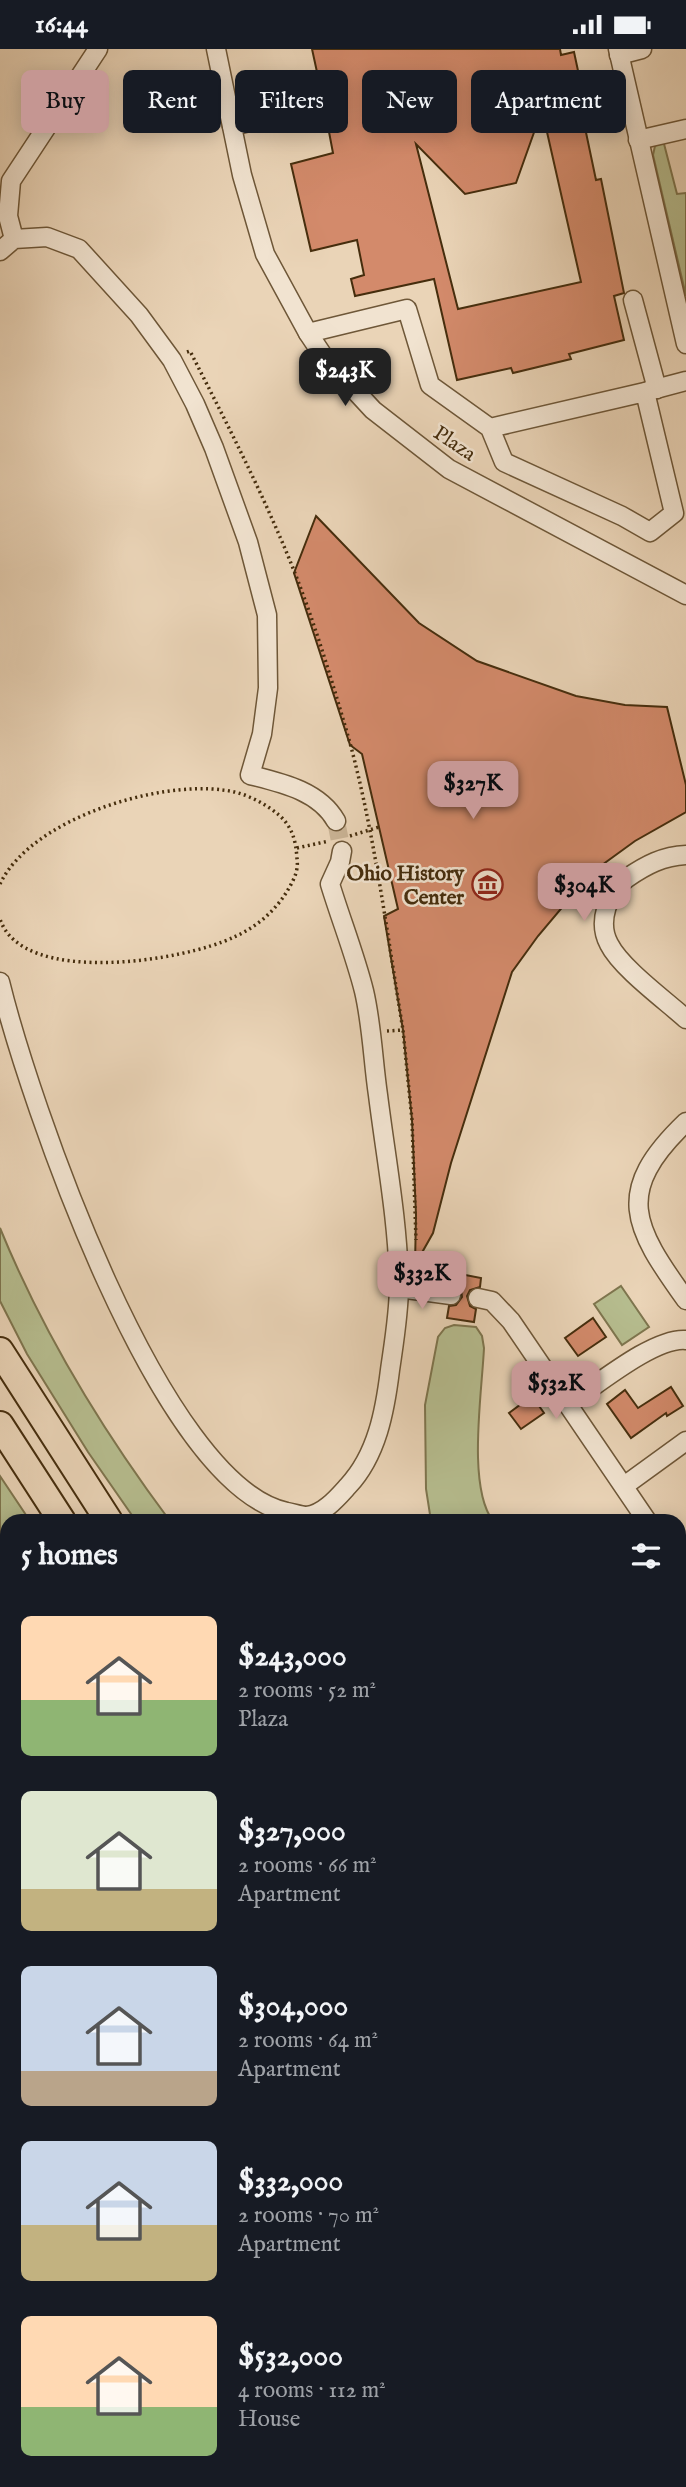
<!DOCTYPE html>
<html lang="en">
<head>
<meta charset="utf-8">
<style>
  :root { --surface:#171b24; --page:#20242c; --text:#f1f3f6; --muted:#9ea1a6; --accent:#c59692 }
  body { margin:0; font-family:"IM FELL English",serif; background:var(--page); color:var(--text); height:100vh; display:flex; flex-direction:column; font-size:26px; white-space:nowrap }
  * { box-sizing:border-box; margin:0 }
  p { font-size:23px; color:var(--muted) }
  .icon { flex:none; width:38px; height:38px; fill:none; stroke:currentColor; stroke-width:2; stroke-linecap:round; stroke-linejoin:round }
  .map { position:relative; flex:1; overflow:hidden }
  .drawer { position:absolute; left:0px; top:1465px; width:686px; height:975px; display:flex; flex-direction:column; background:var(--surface); border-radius:21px 21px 0 0; box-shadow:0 4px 18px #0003 }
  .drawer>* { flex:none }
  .guide { position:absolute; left:21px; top:21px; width:644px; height:63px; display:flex; gap:14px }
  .price { position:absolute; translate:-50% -60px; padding:0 16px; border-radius:14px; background:var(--accent); color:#111; font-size:23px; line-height:46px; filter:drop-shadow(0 2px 4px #0008) }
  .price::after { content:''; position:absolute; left:50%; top:42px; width:21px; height:16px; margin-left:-10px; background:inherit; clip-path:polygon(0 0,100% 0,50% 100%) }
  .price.active { background:#222; color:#fff }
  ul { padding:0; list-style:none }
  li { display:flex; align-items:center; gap:21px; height:175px; padding:0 21px }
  li span { display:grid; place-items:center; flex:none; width:196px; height:140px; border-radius:10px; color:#555 }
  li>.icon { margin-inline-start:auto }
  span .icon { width:84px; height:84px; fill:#fffc; stroke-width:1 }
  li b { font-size:30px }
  h2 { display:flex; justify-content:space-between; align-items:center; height:84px; padding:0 21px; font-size:30px }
  .pill { padding:0 24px; border-radius:10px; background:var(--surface); box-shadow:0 4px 18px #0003; font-size:24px; line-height:63px }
  .pill.active { background:var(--accent); color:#111 }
  .status { display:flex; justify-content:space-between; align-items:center; height:49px; padding:0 35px; background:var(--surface); direction:ltr }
  .status svg { height:19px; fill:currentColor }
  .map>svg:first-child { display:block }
</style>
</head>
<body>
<div class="status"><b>16:44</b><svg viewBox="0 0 49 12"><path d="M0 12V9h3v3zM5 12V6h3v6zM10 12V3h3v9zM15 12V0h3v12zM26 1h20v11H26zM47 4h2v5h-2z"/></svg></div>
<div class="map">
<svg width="686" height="2438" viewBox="0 0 686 2438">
  <rect width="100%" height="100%" fill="#ead4b7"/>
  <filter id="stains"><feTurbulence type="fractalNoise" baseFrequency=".00286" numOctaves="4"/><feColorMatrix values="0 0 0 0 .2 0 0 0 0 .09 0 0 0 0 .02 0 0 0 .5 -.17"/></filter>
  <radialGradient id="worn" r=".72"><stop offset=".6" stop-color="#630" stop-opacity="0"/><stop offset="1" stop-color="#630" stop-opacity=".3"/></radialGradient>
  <g fill="#b6bd8f" stroke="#7e754e" stroke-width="2">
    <polygon points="663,91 677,145 686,144 686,247 653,106 655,97"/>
    <path d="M0 1179C43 1284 102 1381 170 1472H136L88 1403 27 1305 0 1252Z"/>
    <polygon points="621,1237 649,1278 622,1296 594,1255"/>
    <path d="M454 1276 476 1278 482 1287 484 1299C482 1343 467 1438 493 1472H431L426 1440 425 1356 438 1288 445 1279Z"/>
    <polygon points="0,1427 30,1472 7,1472 7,1510 0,1501"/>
    <polygon points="679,1684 686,1689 686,1772 679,1768"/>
    <polygon points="679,2064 686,2068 686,2137 679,2132"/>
  </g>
  <g fill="#d38a6b" stroke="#452d0d" stroke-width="2" fill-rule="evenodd">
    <path d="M312 0H560L561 6 574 3 589 73 584 74 596 131 601 130 624 244 614 247 624 291 569 305 571 310 513 324 511 319 457 331 434 230 355 247 351 230 364 226 357 191 311 202 291 115 333 104 326 67 332 61V55L329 49 322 46ZM542 61 581 233 458 260 416 95 465 145 516 134Z"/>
    <polygon points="316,467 419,574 477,612 576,647 625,656 667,658 686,736 686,763 635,792 591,824 538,887 512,923 451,1114 433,1184 415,1216 416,1166 412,1071 403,981 384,867 398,860 362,705 350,696 294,524"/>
    <polygon points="455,1224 481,1229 480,1238 470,1241 467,1247 470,1257 476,1260 474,1273 447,1269 449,1257 456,1256 462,1248 461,1241 453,1235"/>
    <polygon points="593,1269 606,1288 578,1307 565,1289"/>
    <polygon points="671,1338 683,1357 667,1367 666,1364 631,1389 607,1355 625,1341 638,1359"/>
    <polygon points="532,1347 544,1364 521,1380 509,1364"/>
  </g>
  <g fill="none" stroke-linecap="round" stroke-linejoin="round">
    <polyline stroke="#c9b395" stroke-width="18" stroke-dasharray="18 9" stroke-linecap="butt" points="336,772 342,802"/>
    <defs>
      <g id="minor">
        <polyline points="216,0 242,126 265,205 308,284 324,308 373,361 449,420 686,546"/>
        <polyline points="618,0 686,295"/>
        <polyline points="619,6 642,0"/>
        <polyline points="232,77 321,57"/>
        <polyline points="638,91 686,80"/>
        <polyline points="14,190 8,167 11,132 98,0"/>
        <path d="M0 202 14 190 47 188 79 200 139 266 172 311 195 355 214 399 248 493 267 566 268 639 262 685 250 726C282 734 319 742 336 772"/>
        <polyline points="633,251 657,340"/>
        <polyline points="308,284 407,260 430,336 490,379 645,343 674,464 650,483 622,467 504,413 490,379"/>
        <polyline points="648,342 686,332"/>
        <path d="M686 806C663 807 646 816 627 829 608 843 597 873 609 895 621 919 665 951 686 970"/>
        <path d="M0 933C29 1051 160 1437 287 1463 293 1464 301 1467 307 1467 324 1465 338 1448 348 1437 377 1406 385 1362 390 1321 394 1293 399 1264 399 1236 398 1172 386 1110 378 1046 373 1012 372 976 364 942 355 906 341 871 330 835L340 813 342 802"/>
        <path d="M686 1073C613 1143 633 1177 686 1251"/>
        <polyline points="399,1239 451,1246"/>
        <polyline points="478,1249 492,1252 511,1272 647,1472"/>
        <path d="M568 1355C596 1337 654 1288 686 1291"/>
        <polyline points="624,1437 686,1392"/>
        <polyline points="679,1518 686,1529"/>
        <polyline points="679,1895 686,1899"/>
        <polyline points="0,2087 7,2117"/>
        <polyline points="679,2192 686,2191"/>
        <polyline points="679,2233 686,2260"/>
        <polyline points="0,2257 7,2255"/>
        <polyline points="0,2368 7,2367"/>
        <polyline points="679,2368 686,2366"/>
        <polyline points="105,2432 106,2438"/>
        <polyline points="225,2432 226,2438"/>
        <polyline points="471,2432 473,2438"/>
        <polyline points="598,2432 600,2438"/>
        <polyline points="363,2438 387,2432"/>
      </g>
      <g id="highway">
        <polyline points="0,1302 109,1472"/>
        <polyline points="0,1376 62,1472"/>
        <polyline points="679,1975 686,1979"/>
        <polyline points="679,2022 686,2026"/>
      </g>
    </defs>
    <use href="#minor" stroke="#6e5738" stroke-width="21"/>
    <use href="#highway" stroke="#452d0d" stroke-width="30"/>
    <g stroke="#452d0d" stroke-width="3.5" stroke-dasharray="2 3.5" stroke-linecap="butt">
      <path d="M187 303 190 302C221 363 253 425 280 488 309 554 330 625 350 694 375 787 387 885 403 981"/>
      <polyline points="350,787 379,778"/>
      <polyline points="297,799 329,792"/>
      <path d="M0 835C31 770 156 732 223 741 244 743 265 754 280 767 293 779 296 793 297 810 299 823 292 834 286 844 274 863 255 879 234 888 185 912 22 938 0 870"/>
      <polyline points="387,982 403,981 412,1071 416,1191"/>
    </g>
    <use href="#minor" stroke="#f1e3d0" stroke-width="18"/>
    <use href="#highway" stroke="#ead4b7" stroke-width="26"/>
  </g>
  <defs>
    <symbol id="museum-ring" viewBox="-11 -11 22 22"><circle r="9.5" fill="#f1e3d0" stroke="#8f2418" stroke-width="1.5"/><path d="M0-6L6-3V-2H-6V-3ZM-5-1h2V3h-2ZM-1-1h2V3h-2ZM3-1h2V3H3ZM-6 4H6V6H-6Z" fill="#8f2418"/></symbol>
  </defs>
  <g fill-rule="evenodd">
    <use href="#museum-ring" x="470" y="818" width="35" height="35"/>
  </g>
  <g text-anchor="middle" stroke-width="5" stroke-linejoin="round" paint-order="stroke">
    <g font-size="21" fill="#452d0d" stroke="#f1e3d0">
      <text transform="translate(455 394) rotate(34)" y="7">Plaza</text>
    </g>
    <g font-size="21" font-weight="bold" fill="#452d0d" stroke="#f1e3d0" text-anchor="end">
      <text x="464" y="831">Ohio History<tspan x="464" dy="24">Center</tspan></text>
    </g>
  </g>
  <rect width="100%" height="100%" filter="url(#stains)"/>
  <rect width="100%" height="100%" fill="url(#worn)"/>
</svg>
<b class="price active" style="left:345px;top:359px">$243K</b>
<b class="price" style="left:473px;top:772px">$327K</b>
<b class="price" style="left:584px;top:874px">$304K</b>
<b class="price" style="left:422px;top:1262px">$332K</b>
<b class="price" style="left:556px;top:1372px">$532K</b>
<div class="guide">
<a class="pill active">Buy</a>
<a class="pill">Rent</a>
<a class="pill">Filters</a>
<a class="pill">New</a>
<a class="pill">Apartment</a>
</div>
<section class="drawer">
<h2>5 homes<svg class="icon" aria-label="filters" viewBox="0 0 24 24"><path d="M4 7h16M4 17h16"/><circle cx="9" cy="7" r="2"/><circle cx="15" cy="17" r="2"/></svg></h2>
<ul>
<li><span style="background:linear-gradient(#ffd9b3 60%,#8fb573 0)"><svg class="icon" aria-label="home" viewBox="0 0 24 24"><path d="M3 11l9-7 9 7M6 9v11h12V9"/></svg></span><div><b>$243,000</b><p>2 rooms · 52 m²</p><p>Plaza</p></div></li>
<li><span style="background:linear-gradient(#dfe7d0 70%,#c2b280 0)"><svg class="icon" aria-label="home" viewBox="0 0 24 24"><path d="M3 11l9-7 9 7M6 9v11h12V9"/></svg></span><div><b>$327,000</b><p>2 rooms · 66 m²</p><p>Apartment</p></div></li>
<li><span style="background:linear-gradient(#c9d6e8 75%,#b9a48a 0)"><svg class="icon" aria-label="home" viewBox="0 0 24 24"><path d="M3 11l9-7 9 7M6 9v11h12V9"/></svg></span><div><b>$304,000</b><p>2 rooms · 64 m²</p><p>Apartment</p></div></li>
<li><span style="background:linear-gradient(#c9d6e8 60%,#c2b280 0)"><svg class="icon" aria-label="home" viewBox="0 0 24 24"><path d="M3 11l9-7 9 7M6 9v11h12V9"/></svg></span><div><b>$332,000</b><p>2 rooms · 70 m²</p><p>Apartment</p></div></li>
<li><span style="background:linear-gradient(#ffd9b3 65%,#8fb573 0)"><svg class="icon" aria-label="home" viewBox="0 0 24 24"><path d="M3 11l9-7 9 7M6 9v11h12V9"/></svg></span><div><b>$532,000</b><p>4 rooms · 112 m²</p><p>House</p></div></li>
</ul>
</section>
</div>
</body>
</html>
